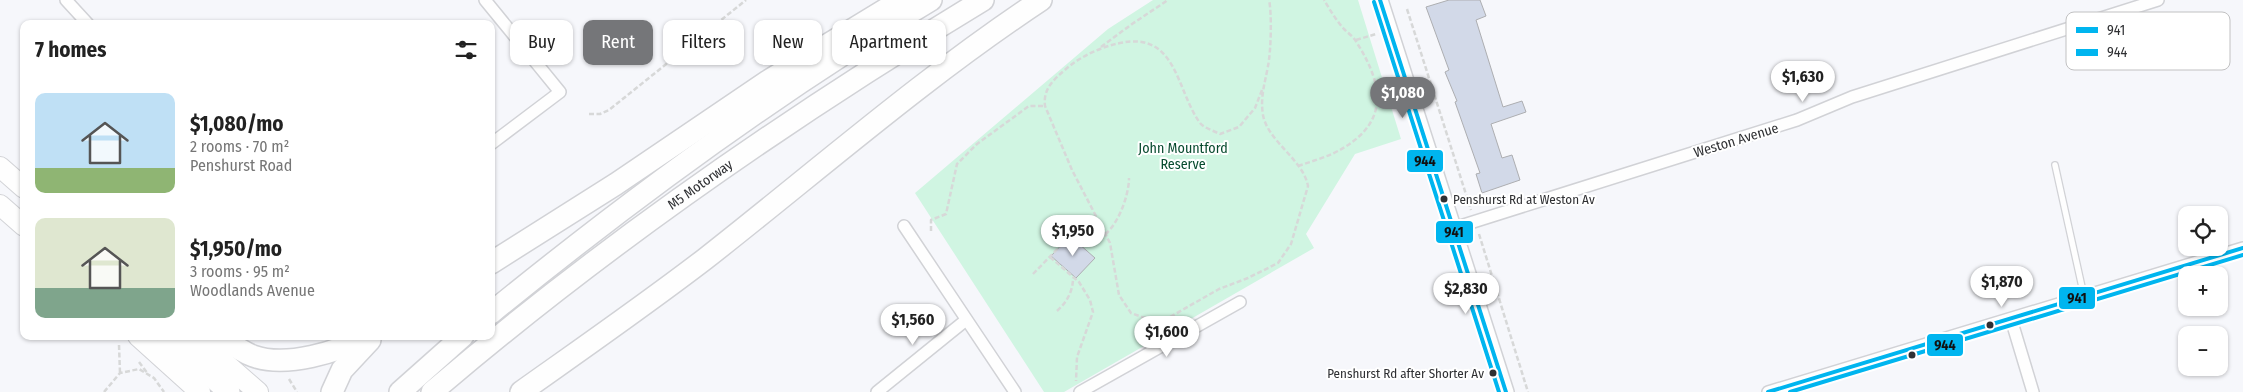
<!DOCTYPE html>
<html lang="en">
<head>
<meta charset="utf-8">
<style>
  :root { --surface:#fff; --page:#f6f6f6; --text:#222; --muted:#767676; --accent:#757679 }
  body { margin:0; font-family:"Fira Sans Condensed",sans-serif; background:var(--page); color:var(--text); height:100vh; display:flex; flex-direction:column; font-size:19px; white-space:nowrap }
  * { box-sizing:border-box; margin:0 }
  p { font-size:16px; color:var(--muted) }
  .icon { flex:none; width:28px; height:28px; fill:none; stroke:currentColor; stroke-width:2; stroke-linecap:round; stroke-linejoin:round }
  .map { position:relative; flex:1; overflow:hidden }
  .drawer { position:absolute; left:20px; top:20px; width:475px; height:320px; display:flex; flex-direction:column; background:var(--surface); border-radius:10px; box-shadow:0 1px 4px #0004 }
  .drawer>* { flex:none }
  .guide { position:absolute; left:510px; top:20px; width:475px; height:45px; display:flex; gap:10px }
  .controls { position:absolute; left:2178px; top:206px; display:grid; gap:10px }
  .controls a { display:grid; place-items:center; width:50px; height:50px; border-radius:10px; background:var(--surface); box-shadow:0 1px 4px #0004; font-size:25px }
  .price { position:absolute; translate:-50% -42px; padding:0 11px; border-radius:18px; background:#fff; color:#222; font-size:16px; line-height:32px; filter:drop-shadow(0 1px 2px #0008) }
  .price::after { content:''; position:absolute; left:50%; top:30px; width:15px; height:11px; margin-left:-8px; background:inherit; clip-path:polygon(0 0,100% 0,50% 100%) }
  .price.selected { background:var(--accent); color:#fff }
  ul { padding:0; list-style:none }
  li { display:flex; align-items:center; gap:15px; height:125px; padding:0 15px }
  li span { display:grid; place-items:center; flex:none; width:140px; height:100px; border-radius:10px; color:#555 }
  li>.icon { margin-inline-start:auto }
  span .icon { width:60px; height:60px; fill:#fffc; stroke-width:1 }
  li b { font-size:21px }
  h2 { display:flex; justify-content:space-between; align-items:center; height:60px; padding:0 15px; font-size:21px }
  .pill { padding:0 18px; border-radius:10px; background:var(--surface); box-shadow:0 1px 4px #0004; font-size:18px; line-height:45px }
  .pill.selected { background:var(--accent); color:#fff }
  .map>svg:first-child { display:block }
</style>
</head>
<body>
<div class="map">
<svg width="2243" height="392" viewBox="0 0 2243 392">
  <rect width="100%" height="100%" fill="#f6f7fb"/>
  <polygon fill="#d0f5e2" points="1153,0 1358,0 1401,139 1355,154 1306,234 1314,248 1064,392 1044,392 915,193 1108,29"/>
  <g fill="#d2d9e8" stroke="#adaeb1">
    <polygon points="1449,0 1480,0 1486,16 1476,20 1503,107 1522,101 1526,112 1491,124 1502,158 1512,155 1520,180 1482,193 1476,174 1480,173 1455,102 1457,101 1445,72 1449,70 1426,7"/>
    <polygon points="1070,236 1095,258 1076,278 1051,256"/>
  </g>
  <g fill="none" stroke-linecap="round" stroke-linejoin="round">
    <defs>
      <polyline id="service" points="2055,165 2084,296"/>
      <g id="minor">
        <polyline points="66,0 88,24"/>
        <polyline points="485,0 560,92 491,144"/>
        <polyline points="904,226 1015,392"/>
        <polyline points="1454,228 1797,120 1852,97 2158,0"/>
        <polyline points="2011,319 2033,392"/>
        <polyline points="877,392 966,320"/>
        <polyline points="1080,392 1240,302"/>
        <polyline points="1768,392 2243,248"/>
      </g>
      <polyline id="tertiary" points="1380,0 1506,392"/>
      <g id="trunk">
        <polyline points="0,167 24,188"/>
        <polyline points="0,205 24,226"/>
        <polyline points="138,336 200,392"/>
        <polyline points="194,336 258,392"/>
      </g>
      <g id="motorway">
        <polyline points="491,263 616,184 768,81 901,0"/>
        <path d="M491 313C631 199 776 92 931 0"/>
        <polyline points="166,336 229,392"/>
        <path d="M220 336C230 343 242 352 253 356 286 368 338 352 368 336"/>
        <polyline points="332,392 342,370 370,340"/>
        <polyline points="400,392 463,336"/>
        <path id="s1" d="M432 392C604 245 789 117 983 0"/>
        <path d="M521 392C583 348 645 305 705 259 816 172 923 78 1041 0"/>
      </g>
    </defs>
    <use href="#service" stroke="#d1d2d6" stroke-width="8"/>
    <use href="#minor" stroke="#d1d2d6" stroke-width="14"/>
    <use href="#tertiary" stroke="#d1d2d6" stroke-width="18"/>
    <use href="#trunk" stroke="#d1d2d6" stroke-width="22"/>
    <use href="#motorway" stroke="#d1d2d6" stroke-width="24"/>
    <g stroke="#d7d8d8" stroke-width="2.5" stroke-dasharray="5 2.5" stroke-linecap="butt">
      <polyline points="1407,9 1471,210"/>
      <polyline points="1356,40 1376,34"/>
      <polyline points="1101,47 1132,24 1168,0"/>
      <path d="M1262 90 1255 108 1239 127 1220 134C1214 131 1204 128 1200 123 1176 90 1177 31 1120 43 1101 47 1081 56 1066 69 1053 80 1043 89 1045 106L1072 170 1110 243 1119 295 1131 313 1142 317 1155 320 1170 317 1219 289 1248 278 1278 263 1291 244 1308 186C1303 159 1268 142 1263 115 1260 97 1265 83 1268 66 1271 52 1272 13 1269 0"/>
      <polyline points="589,114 600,114 609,110 746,0"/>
      <path d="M1298 166C1310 162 1323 158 1334 153 1388 126 1386 89 1357 43 1354 37 1348 33 1344 29 1336 20 1330 10 1324 0"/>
      <polyline points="931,231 931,220 946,214 957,164 977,144 1029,106 1045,106"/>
      <polyline points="1479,234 1528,392"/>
      <path d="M1077 241C1085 242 1093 242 1100 238 1117 229 1129 196 1129 178"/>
      <polyline points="1050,257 1079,282 1090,300 1093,312 1077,357 1076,381"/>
      <polyline points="1033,274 1070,236"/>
      <path d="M1057 311C1067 302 1073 291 1073 278"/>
      <polyline points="119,345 120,373"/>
      <polyline points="139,362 148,374"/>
      <polyline points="289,379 297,392"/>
      <polyline points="104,392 120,373 139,369 154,378 164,392"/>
    </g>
    <use href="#service" stroke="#fefefe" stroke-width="5.5"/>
    <use href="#minor" stroke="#fefefe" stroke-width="11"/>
    <use href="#tertiary" stroke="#fefefe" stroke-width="15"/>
    <use href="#trunk" stroke="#fefefe" stroke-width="20"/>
    <use href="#motorway" stroke="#fefefe" stroke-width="21"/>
    <defs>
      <g id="bus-1">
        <polyline points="1380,0 1506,392"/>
        <polyline points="1768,392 2243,248"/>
      </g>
      <g id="bus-2">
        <polyline points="1374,2 1499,392"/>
        <polyline points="1790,392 2243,255"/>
      </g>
    </defs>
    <use href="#bus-1" stroke="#fff" stroke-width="8"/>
    <use href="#bus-2" stroke="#fff" stroke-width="8"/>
    <use href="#bus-1" stroke="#00b5ef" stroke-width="4"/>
    <use href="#bus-2" stroke="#00b5ef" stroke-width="4"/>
  </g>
  <g fill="#2f3033" stroke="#fff" stroke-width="2">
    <circle cx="1444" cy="199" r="4.5"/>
    <circle cx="1990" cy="325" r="4.5"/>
    <circle cx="1912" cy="355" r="4.5"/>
    <circle cx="1493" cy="373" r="4.5"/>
  </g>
  <g text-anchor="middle" stroke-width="4" stroke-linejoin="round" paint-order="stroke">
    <g font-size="13" fill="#2f3033" stroke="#fff" text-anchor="start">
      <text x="1453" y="204">Penshurst Rd at Weston Av</text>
      <text x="1484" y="378" text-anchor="end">Penshurst Rd after Shorter Av</text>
    </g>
    <g font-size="14" fill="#2f3033" stroke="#fff">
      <text transform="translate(1736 140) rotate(-17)" y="5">Weston Avenue</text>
      <text dy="5" stroke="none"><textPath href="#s1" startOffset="339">M5 Motorway</textPath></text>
    </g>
    <g font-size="14" fill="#084b2f" stroke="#fff">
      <text x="1183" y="153">John Mountford<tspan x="1183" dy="16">Reserve</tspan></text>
    </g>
  </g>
  <rect x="2066" y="12" width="164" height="58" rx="8" fill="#fff" stroke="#c1c1c2" stroke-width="1"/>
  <rect x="2076" y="27" width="22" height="6" fill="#00b5ef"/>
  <rect x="2076" y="49" width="22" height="7" fill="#00b5ef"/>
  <g font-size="14" fill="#2f3033">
    <text x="2107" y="35">941</text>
    <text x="2107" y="57">944</text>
  </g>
  <g stroke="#fff" stroke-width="2">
    <rect x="1406" y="149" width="38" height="24" rx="5" fill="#00b5ef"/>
    <rect x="1435" y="220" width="39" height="24" rx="5" fill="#00b5ef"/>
    <rect x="2058" y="286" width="38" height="24" rx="5" fill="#00b5ef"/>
    <rect x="1926" y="333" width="38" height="24" rx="5" fill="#00b5ef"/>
  </g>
  <g font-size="14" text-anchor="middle" font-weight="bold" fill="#111">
    <text x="1425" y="166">944</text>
    <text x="1454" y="237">941</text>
    <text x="2077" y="303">941</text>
    <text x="1945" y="350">944</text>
  </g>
</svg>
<div class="controls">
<a><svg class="icon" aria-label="locate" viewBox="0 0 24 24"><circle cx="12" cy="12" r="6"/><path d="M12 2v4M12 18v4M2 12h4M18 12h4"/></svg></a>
<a>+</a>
<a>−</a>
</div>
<b class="price" style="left:1803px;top:103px">$1,630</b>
<b class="price selected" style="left:1403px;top:119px">$1,080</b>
<b class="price" style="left:1073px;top:257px">$1,950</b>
<b class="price" style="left:2002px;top:308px">$1,870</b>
<b class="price" style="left:1466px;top:315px">$2,830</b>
<b class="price" style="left:913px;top:346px">$1,560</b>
<b class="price" style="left:1167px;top:358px">$1,600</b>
<div class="guide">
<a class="pill">Buy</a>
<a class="pill selected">Rent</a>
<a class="pill">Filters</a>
<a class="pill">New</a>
<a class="pill">Apartment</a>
</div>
<section class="drawer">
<h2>7 homes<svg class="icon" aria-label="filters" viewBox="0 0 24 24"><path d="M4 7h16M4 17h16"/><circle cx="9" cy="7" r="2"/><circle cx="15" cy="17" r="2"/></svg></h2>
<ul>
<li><span style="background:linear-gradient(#bfe0f5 75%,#8fb573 0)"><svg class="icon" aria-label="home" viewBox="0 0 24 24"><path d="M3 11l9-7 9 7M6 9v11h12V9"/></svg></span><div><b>$1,080/mo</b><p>2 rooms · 70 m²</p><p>Penshurst Road</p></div></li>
<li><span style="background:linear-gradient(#dfe7d0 70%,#7fa58c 0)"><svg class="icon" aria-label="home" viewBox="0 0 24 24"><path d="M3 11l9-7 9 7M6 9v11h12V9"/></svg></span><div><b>$1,950/mo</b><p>3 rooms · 95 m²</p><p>Woodlands Avenue</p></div></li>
</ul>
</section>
</div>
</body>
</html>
